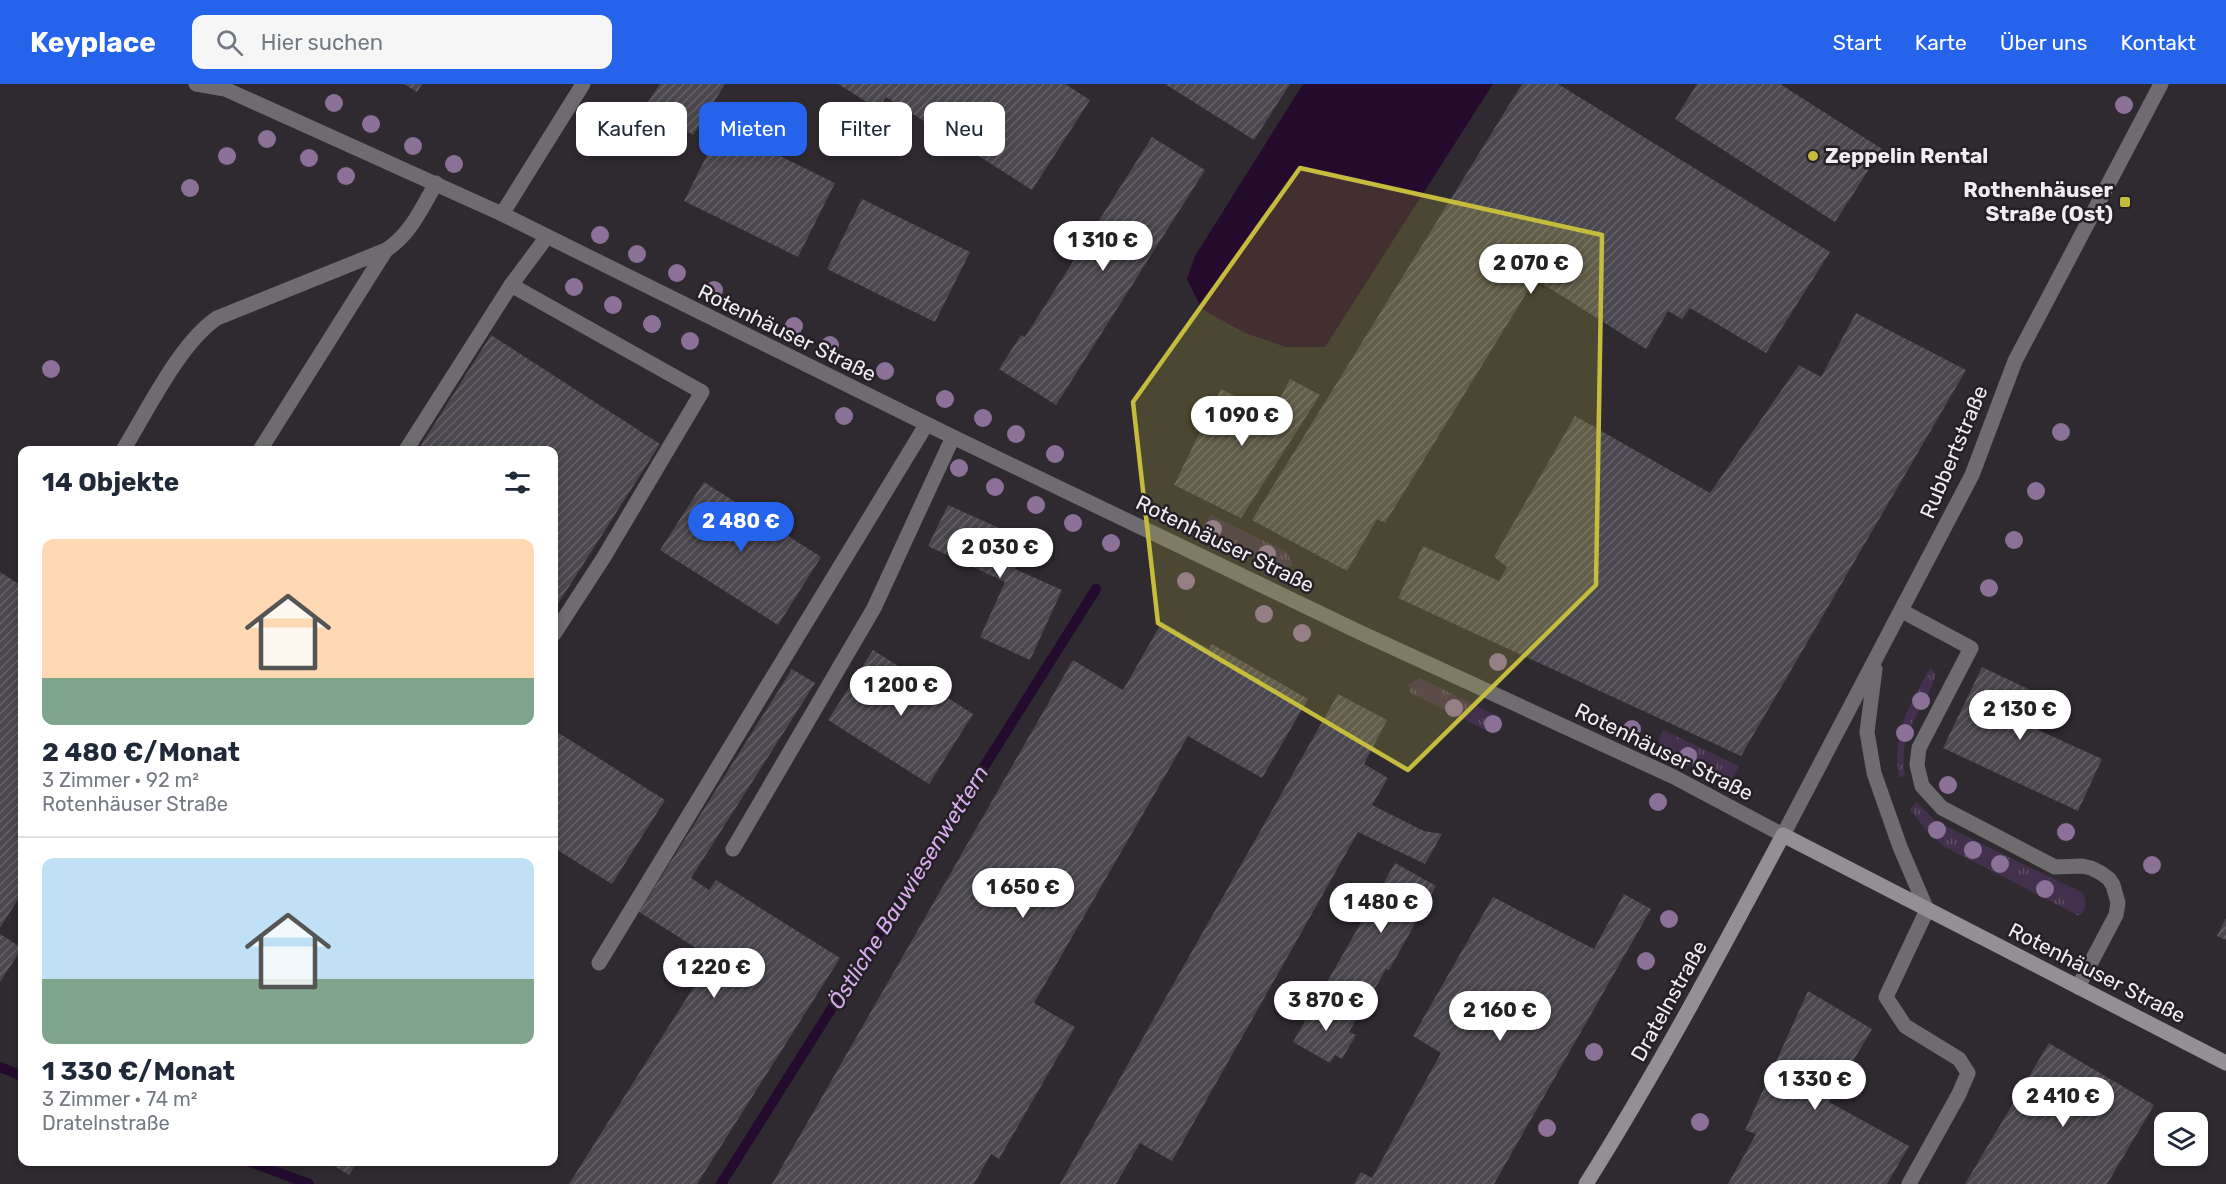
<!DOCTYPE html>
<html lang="de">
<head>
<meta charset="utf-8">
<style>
  :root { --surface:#fff; --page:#f6f6f7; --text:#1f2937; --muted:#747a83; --line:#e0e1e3; --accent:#2563eb }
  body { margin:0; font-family:Rubik,sans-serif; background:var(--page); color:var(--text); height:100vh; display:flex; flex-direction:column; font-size:22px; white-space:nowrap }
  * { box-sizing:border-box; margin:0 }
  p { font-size:20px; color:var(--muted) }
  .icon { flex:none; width:33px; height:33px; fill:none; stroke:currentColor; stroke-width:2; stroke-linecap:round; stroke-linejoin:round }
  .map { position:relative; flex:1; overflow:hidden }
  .drawer { position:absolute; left:18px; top:362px; width:540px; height:720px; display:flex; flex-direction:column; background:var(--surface); border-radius:12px; box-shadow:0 3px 9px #0003 }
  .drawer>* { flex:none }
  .banner { position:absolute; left:576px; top:18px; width:570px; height:54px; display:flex; gap:12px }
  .buttons { position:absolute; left:2154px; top:1028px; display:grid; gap:12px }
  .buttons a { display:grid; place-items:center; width:54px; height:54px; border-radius:12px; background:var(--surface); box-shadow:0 3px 9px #0003; font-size:30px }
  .price { position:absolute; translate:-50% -51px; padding:0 14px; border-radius:21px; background:#fff; color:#222; font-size:20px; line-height:39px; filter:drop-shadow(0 2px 3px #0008) }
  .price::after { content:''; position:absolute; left:50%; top:36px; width:18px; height:14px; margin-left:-9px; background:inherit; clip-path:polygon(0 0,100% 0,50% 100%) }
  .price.active { background:var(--accent); color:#fff }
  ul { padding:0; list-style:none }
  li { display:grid; align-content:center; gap:12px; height:318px; padding:0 24px }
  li+li { border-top:2px solid var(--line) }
  li span { display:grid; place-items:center; height:186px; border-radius:12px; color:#555 }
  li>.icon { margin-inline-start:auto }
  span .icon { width:108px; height:108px; fill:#fffc; stroke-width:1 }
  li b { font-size:26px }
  h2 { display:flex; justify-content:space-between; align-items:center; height:72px; padding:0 24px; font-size:26px }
  .pill { padding:0 21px; border-radius:12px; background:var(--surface); box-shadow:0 3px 9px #0003; font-size:21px; line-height:54px }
  .pill.active { background:var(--accent); color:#fff }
  header { display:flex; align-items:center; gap:36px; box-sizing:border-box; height:84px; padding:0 30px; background:var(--accent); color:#fff }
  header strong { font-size:28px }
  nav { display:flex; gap:33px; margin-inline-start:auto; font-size:21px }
  .search { width:420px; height:54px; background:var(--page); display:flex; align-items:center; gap:15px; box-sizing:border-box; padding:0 21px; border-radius:12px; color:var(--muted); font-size:22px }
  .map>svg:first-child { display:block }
</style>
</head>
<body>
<header>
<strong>Keyplace</strong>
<div class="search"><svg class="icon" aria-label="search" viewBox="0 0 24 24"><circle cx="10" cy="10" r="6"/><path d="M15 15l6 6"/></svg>Hier suchen</div>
<nav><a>Start</a><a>Karte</a><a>Über uns</a><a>Kontakt</a></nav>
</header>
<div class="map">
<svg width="2226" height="1100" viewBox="0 0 2226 1100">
  <defs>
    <pattern id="grass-tufts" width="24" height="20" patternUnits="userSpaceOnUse" patternTransform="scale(1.5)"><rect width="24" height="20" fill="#43304c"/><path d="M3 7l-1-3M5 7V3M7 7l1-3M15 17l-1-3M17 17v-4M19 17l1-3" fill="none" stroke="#5e4e66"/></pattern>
    <pattern id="building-hatch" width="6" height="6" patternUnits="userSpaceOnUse" patternTransform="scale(1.5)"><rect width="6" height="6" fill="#4b474e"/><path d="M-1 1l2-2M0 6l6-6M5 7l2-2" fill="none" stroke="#656268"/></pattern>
  </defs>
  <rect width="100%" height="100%" fill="#2e2a30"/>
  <g fill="url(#grass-tufts)">
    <polygon points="1211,431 1287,468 1293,481 1281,487 1212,451 1206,439"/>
    <path d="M1930 584 1935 589V593C1922 635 1898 641 1905 692L1899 693C1891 649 1910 621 1930 584Z"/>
    <polygon points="1420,594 1501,634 1493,650 1411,609 1408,601"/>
    <polygon points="1663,646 1739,682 1732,695 1712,691 1660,667 1659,655"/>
    <path d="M1917 718 1935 737 2083 809C2087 819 2087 825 2079 832L1943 762 1926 746 1910 725Z"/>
  </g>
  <polygon fill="#240b2e" points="1303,0 1493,0 1325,263 1286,263 1245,249 1202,225 1187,195 1195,172"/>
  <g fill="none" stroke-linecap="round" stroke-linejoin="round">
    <g stroke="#240b2e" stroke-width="10">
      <polyline points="0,983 22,992"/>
      <polyline points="248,1077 309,1100"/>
      <polyline points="721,1100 1096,505"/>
    </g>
  </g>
  <g fill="url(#building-hatch)">
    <polygon points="404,0 422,0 417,8"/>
    <polygon points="660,0 725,0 693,51 646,21"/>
    <polygon points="838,0 1065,0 1090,16 1032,106 886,13 878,25"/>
    <polygon points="1165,0 1290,0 1254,56"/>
    <polygon points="1522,0 1558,0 1830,168 1766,269 1690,224 1682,235 1668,227 1646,265 1535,195 1385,439 1377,435 1347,487 1252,436"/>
    <polygon points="1697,0 1780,0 1882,65 1835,138 1675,35"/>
    <polygon points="721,43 835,99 798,173 684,117"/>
    <polygon points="1152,53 1205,86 1056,321 999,285 1021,251 1025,253"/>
    <polygon points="862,115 970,168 935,238 827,185"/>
    <polygon points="1856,229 1966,286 1741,672 1398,514 1423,462 1499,497 1507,483 1494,473 1575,332 1710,409 1799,281 1821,293"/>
    <polygon points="491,251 660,360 554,526 554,366 418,366"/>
    <polygon points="1290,295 1320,311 1241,434 1174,401 1221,305 1272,330"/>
    <polygon points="704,398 821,473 778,541 660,466"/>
    <polygon points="948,421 1028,457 1015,485 1062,506 1030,576 980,553 1005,498 928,462"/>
    <polygon points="0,488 22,502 22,809 0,844"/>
    <polygon points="1162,538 1209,565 1212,560 1308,615 1262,694 1188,652 1034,919 1075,943 999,1075 991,1070 974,1100 772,1100 1073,576 1123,606"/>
    <polygon points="873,566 973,630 929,700 828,636"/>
    <polygon points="1982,583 2051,616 2038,646 2102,675 2078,727 1943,664"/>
    <polygon points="792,585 815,599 691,794 709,806 716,796 840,874 697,1100 569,1100 712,874 639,828"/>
    <polygon points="1338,610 1387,636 1364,680 1388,694 1372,721 1424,747 1442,750 1425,780 1358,748 1172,1077 1140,1059 1116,1100 1060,1100"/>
    <polygon points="554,646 665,716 612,800 554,764"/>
    <polygon points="1395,779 1436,802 1389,886 1386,885 1365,922 1326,900"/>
    <polygon points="1624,810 1651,825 1494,1100 1354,1100 1361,1088 1372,1094 1441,969 1413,952 1493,813 1594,865"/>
    <polygon points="2226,834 2226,856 2217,852"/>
    <polygon points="0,850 22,864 0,898"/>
    <polygon points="1808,907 1872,945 1829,1018 1909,1062 1887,1100 1728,1100 1756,1050 1745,1046"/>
    <polygon points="1318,914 1356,936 1349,948 1356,951 1342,975 1335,971 1330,979 1293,958"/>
    <polygon points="2049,959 2154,1021 2107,1100 1965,1100"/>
    <polygon points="326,1077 358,1077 349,1091"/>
  </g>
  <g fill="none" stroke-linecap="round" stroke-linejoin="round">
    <g stroke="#6e6c6f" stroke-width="15">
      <polyline points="511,201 702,308 604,473 554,550"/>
      <path d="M123 366C148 326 179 260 217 234L386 166C410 151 422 124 436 99"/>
      <polyline points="260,366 386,166"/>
      <polyline points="406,366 511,201 546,154"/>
      <polyline points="1902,527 1971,564 1919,664 1917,681 1922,702 1942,724 2055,783 2082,782 2091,784 2101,789 2109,795 2113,801 2118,819 2116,831 2078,903"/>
      <polyline points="733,765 874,524 953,353"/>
      <polyline points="599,879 926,341"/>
      <polyline points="1909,1100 1959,1010 1968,989 1959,975 1905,942 1886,913 1927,826"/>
    </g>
    <g stroke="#6e6c6f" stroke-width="15">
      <polyline points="196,0 225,5 502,130 953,353 1357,547 1674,693 1783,751"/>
      <polyline points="502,130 583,0"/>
    </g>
    <g stroke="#6e6c6f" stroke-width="15">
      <polyline points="1875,585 1867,648 1874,689 1900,763 1927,826"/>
      <polyline points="1783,751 1972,391 2015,277 2161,0"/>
    </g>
    <path stroke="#939095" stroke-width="15" d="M1586 1100C1657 987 1720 869 1783 751L2226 979"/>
  </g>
  <g fill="#8b7097">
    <circle cx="334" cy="19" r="9"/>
    <circle cx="2124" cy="21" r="9"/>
    <circle cx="371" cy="40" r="9"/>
    <circle cx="267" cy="55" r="9"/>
    <circle cx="413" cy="62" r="9"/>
    <circle cx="227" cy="72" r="9"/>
    <circle cx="309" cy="74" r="9"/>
    <circle cx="454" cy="80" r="9"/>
    <circle cx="346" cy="92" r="9"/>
    <circle cx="190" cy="104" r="9"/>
    <circle cx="600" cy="151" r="9"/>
    <circle cx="637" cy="170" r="9"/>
    <circle cx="677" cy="189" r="9"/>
    <circle cx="574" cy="203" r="9"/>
    <circle cx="714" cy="206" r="9"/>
    <circle cx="613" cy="221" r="9"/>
    <circle cx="652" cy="240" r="9"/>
    <circle cx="794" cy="242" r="9"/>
    <circle cx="690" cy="257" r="9"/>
    <circle cx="830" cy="261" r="9"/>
    <circle cx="51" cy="285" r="9"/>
    <circle cx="885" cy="287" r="9"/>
    <circle cx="945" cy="315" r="9"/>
    <circle cx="844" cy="332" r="9"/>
    <circle cx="983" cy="334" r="9"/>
    <circle cx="2061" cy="348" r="9"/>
    <circle cx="1016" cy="350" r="9"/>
    <circle cx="1055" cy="370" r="9"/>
    <circle cx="959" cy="384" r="9"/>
    <circle cx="995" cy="403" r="9"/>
    <circle cx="2036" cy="407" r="9"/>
    <circle cx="1036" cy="421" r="9"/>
    <circle cx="1073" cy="439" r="9"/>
    <circle cx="1213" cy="445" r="9"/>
    <circle cx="2014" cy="456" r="9"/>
    <circle cx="1111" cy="459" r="9"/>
    <circle cx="1267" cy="470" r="9"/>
    <circle cx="1186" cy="497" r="9"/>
    <circle cx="1989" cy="504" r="9"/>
    <circle cx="1264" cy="530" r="9"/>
    <circle cx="1302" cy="549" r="9"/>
    <circle cx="1498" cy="578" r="9"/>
    <circle cx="1921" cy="617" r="9"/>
    <circle cx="1454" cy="624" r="9"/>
    <circle cx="1493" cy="640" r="9"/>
    <circle cx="1632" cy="645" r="9"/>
    <circle cx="1905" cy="649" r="9"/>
    <circle cx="1688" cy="672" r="9"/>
    <circle cx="1948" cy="701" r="9"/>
    <circle cx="1658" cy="718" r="9"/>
    <circle cx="1937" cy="746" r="9"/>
    <circle cx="2066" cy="748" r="9"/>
    <circle cx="1973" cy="766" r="9"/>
    <circle cx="2000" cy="780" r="9"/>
    <circle cx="2152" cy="781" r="9"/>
    <circle cx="2045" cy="805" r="9"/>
    <circle cx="1669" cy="835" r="9"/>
    <circle cx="1646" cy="877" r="9"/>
    <circle cx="1594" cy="968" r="9"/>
    <circle cx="1700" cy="1038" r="9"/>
    <circle cx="1547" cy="1044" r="9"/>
  </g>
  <path fill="#c5bc3d" fill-opacity="0.2" stroke="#c5bc3d" stroke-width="4.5" stroke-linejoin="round" d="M1300 84 1602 151 1596 501 1408 686 1158 539 1133 318Z"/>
  <g fill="#c5bc3d" stroke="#242026" stroke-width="2">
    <circle cx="1813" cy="72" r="6"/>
    <rect x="2119" y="112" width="12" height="12" rx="3"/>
  </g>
  <g text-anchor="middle" stroke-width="5" stroke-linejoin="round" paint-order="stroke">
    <g font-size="21" font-weight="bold" fill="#f0edf2" stroke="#242026" text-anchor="start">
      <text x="1825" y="79">Zeppelin Rental</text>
      <text x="2113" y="113" text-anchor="end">Rothenhäuser<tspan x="2113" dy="24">Straße (Ost)</tspan></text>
    </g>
    <g font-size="21" fill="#f0edf2" stroke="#242026">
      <text transform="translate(787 249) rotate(26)" y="7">Rotenhäuser Straße</text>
      <text transform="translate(1954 368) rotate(-67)" y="7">Rubbertstraße</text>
      <text transform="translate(1225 460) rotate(26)" y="7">Rotenhäuser Straße</text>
      <text transform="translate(1664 668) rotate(26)" y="7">Rotenhäuser Straße</text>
      <text transform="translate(2097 889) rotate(27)" y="7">Rotenhäuser Straße</text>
      <text transform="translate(1669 917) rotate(-61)" y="7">Dratelnstraße</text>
    </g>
    <g font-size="22" font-style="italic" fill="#d8abec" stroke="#242026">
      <text transform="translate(908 803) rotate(-58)" y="8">Östliche Bauwiesenwettern</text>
    </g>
  </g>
</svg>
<div class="buttons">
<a><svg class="icon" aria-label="layers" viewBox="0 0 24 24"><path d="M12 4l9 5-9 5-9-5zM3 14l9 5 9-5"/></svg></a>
</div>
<b class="price" style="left:1103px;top:188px">1 310 €</b>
<b class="price" style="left:1531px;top:211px">2 070 €</b>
<b class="price" style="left:1242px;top:363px">1 090 €</b>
<b class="price active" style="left:741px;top:469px">2 480 €</b>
<b class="price" style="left:1000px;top:495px">2 030 €</b>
<b class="price" style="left:901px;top:633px">1 200 €</b>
<b class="price" style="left:2020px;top:657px">2 130 €</b>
<b class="price" style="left:1023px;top:835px">1 650 €</b>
<b class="price" style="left:1381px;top:850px">1 480 €</b>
<b class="price" style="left:714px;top:915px">1 220 €</b>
<b class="price" style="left:1326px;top:948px">3 870 €</b>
<b class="price" style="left:1500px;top:958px">2 160 €</b>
<b class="price" style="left:1815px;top:1027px">1 330 €</b>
<b class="price" style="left:2063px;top:1044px">2 410 €</b>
<div class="banner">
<a class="pill">Kaufen</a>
<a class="pill active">Mieten</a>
<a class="pill">Filter</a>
<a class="pill">Neu</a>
</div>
<section class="drawer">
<h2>14 Objekte<svg class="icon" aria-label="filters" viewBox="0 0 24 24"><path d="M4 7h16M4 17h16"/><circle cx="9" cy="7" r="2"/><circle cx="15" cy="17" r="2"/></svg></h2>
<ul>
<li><span style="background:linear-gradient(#ffd9b3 75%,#7fa58c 0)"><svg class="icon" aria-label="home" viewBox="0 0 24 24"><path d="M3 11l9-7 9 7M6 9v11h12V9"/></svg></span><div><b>2 480 €/Monat</b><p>3 Zimmer · 92 m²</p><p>Rotenhäuser Straße</p></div></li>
<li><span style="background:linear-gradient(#bfe0f5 65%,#7fa58c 0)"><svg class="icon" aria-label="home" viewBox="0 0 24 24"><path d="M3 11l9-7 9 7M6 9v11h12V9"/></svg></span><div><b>1 330 €/Monat</b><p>3 Zimmer · 74 m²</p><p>Dratelnstraße</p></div></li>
</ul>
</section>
</div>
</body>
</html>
